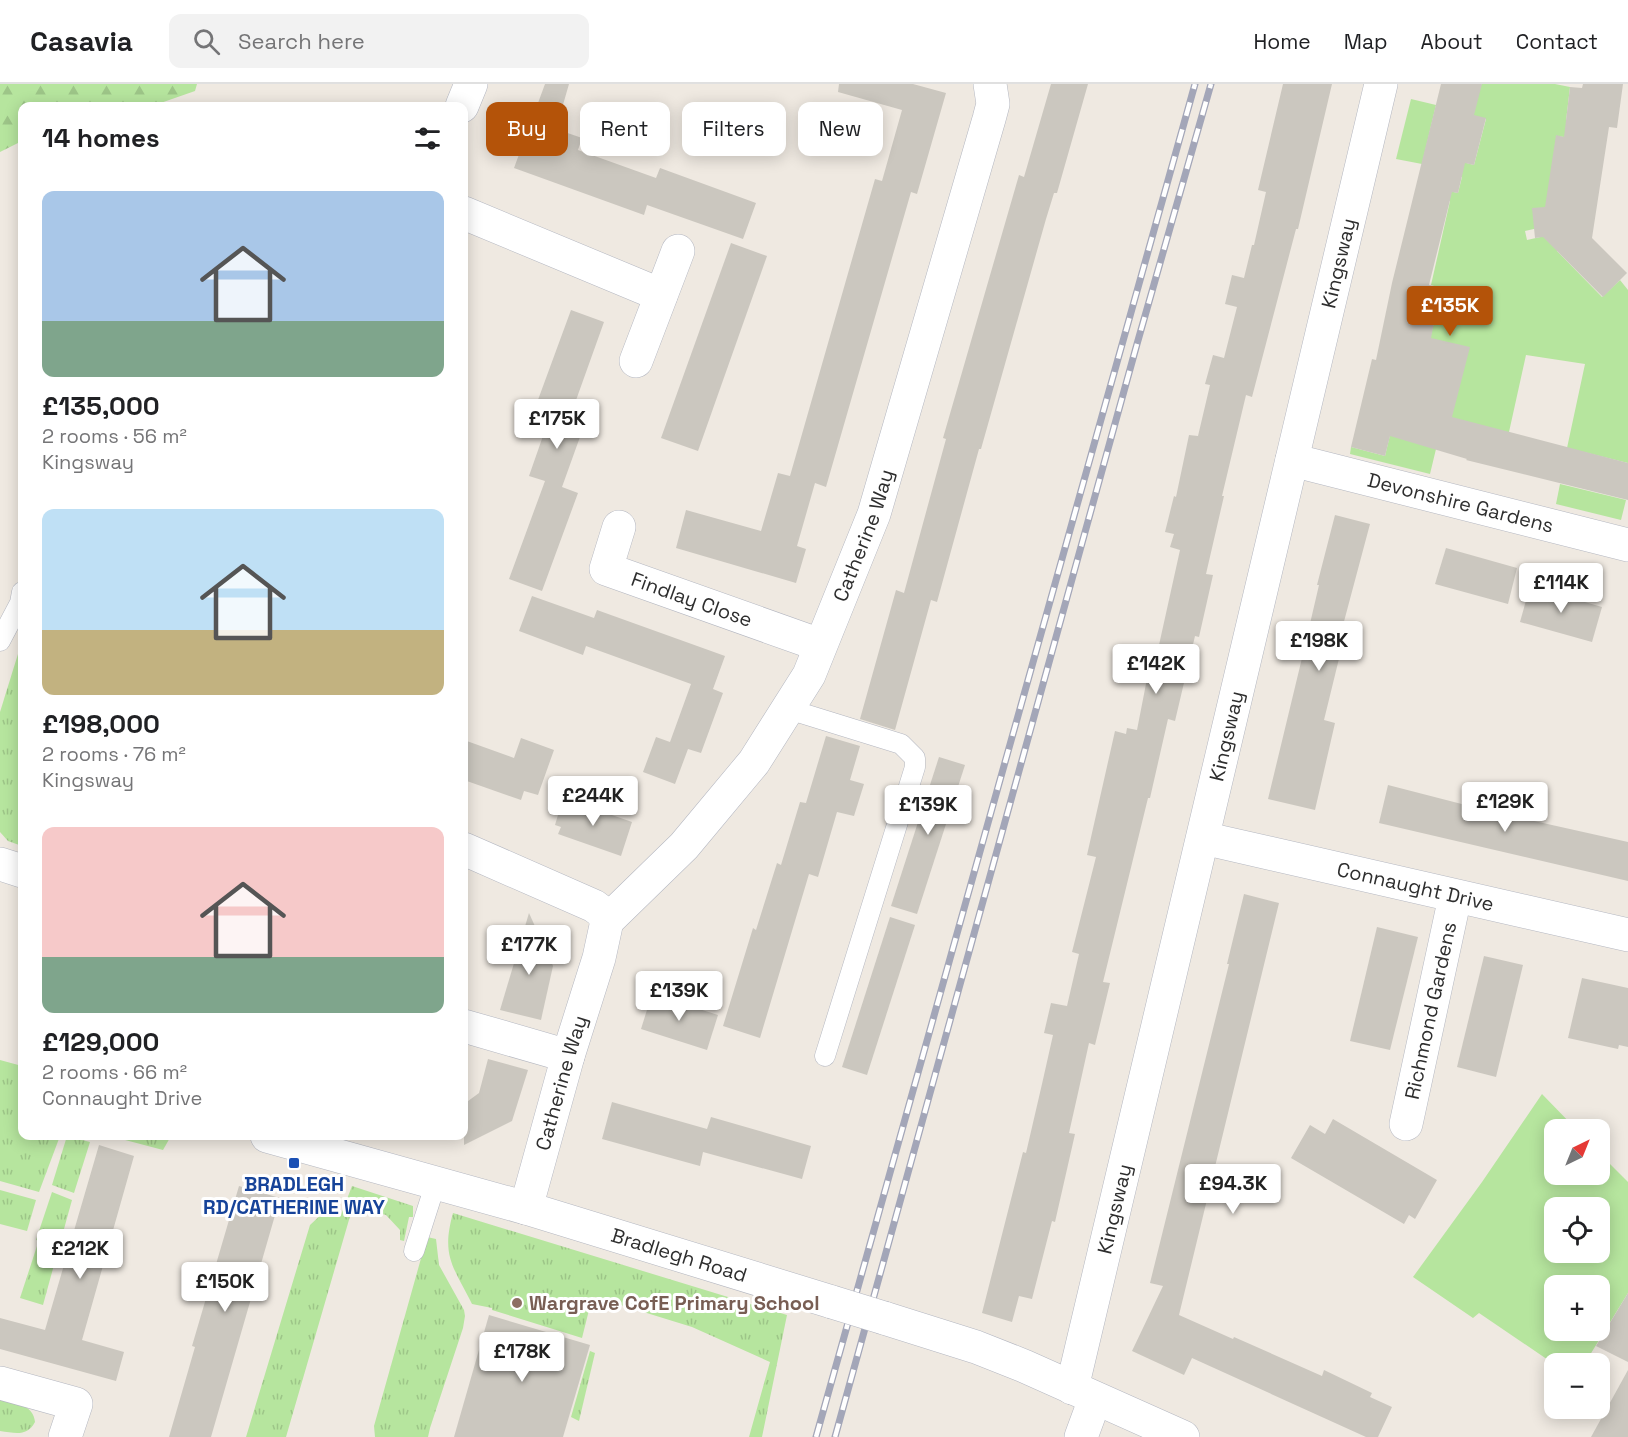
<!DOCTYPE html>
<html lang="en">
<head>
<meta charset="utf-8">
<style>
  :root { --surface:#fff; --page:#f2f2f2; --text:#202124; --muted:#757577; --line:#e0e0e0; --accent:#b45309 }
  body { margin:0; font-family:"Space Grotesk",sans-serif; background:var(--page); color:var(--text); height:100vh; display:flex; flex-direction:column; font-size:22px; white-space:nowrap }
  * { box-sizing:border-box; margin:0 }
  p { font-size:20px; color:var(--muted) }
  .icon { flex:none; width:33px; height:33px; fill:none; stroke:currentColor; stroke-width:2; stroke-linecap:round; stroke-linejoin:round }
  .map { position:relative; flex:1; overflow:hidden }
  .drawer { position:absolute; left:18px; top:18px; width:450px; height:1038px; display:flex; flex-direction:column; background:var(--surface); border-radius:12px; box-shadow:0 3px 15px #0003 }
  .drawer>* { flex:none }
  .guide { position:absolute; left:486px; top:18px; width:570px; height:54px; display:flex; gap:12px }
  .needle { width:39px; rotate:43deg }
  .tools { position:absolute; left:1544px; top:1035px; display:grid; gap:12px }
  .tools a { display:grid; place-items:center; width:66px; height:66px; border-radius:12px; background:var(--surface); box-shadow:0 3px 15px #0003; font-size:30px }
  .price { position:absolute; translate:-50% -51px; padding:0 14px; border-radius:6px; background:#fff; color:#222; font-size:20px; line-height:39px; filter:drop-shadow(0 2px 3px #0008) }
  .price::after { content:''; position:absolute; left:50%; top:36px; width:18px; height:14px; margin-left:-9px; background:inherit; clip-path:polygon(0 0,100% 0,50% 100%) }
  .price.active { background:var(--accent); color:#fff }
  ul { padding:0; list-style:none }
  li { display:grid; align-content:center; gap:12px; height:318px; padding:0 24px }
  li span { display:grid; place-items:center; height:186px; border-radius:12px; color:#555 }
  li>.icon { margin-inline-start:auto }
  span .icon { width:108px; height:108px; fill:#fffc; stroke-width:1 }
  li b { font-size:26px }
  h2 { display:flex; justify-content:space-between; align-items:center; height:72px; padding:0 24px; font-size:26px }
  .chip { padding:0 21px; border-radius:12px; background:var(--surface); box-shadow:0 3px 15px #0003; font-size:21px; line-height:54px }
  .chip.active { background:var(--accent); color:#fff }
  header { display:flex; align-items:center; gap:36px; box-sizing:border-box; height:84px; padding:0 30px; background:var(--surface); border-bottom:2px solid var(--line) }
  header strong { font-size:28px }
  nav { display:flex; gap:33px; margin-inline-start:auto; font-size:21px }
  .search { width:420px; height:54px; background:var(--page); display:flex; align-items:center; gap:15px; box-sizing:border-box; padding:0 21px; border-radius:12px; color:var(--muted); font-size:22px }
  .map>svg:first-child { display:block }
</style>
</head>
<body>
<header>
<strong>Casavia</strong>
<div class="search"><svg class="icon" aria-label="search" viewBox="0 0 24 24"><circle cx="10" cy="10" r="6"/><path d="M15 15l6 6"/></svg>Search here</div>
<nav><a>Home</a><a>Map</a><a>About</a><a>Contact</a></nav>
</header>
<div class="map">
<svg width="1628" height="1353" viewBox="0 0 1628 1353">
  <defs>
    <pattern id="grass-tufts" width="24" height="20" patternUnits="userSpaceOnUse" patternTransform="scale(1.5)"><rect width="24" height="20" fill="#b6e59e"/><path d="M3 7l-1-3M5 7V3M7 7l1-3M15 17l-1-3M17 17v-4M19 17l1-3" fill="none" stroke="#9dc588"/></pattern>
    <pattern id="forest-firs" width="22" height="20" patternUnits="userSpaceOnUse" patternTransform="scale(1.5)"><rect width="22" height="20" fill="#b6e59e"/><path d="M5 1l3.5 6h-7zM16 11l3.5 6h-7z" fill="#9dc588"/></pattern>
  </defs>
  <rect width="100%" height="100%" fill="#efe9e1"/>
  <g fill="url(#grass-tufts)">
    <polygon points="22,557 22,762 8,757 0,748 0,628"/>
    <polygon points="0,976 22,982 22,1052 60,1052 39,1108 0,1097"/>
    <polygon points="67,1052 90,1058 74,1109 52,1101"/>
    <polygon points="110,1052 171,1052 163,1066"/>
    <polygon points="352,1102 413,1122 413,1133 409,1133 404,1157 400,1156 400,1146 386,1131 353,1122 286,1353 246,1353 310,1141 326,1126 340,1133"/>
    <polygon points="0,1106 36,1116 27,1147 0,1140"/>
    <polygon points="52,1108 72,1116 59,1163 36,1156"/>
    <path d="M453 1129 787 1231 762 1353H749L770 1278 692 1243 595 1213 592 1214 582 1254 492 1226V1224L472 1220C453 1182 441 1172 453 1129Z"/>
    <polygon points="427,1153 436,1155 439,1181 464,1226 465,1232 463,1244 430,1344 428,1353 375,1353 374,1342"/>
    <polygon points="37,1162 54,1167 57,1170 43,1221 20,1214"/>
    <polygon points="590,1267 595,1269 579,1337 571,1333"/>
    <path d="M0 1313C13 1317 34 1321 35 1338 27 1353 15 1349 0 1347Z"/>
  </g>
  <polygon fill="url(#forest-firs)" points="0,0 197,0 195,7 152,22 22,22 22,57 0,68"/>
  <g fill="#b6e59e" fill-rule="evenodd">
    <polygon points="1482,0 1555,0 1570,3 1566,37 1588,56 1556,52 1560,139 1525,147 1527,156 1567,147 1557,167 1602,213 1620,196 1628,206 1628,379 1567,364 1585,280 1526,271 1509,348 1436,365 1430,390 1350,370 1351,363 1385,372 1406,284 1430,255 1436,230 1432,228 1437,203 1431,201 1450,117 1431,103 1458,109 1462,93 1456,91 1459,77 1474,81 1486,35 1460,28"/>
    <polygon points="1411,15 1436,21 1422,80 1396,75"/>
    <polygon points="1560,400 1626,416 1621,436 1556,420"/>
    <path d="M1542 1010 1576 1045 1554 1046V1090H1599V1069L1628 1098V1209L1585 1279 1554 1280 1479 1229 1473 1234 1413 1193 1482 1098ZM1554 1124H1599V1168H1554ZM1554 1202H1599V1246H1554Z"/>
  </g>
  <g fill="#cbc7bf">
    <polygon points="545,0 569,0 556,45 582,54 578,66 656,94 660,84 756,119 743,155 647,121 644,131 514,84"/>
    <polygon points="839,0 913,0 946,9 917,110 911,108 826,403 815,399 797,462 806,465 796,499 676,464 686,426 761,447 778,389 790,392 875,95 882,97 902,26 838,8"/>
    <polygon points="1051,0 1088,0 1057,109 1054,109 1046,135 981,365 979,365 937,518 931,516 895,646 860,635 896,506 904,509 946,355 943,354 1019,91 1024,93"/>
    <polygon points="1283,0 1332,0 1298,145 1296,145 1252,313 1246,311 1222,412 1224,412 1206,490 1213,491 1199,553 1195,552 1175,637 1168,635 1150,714 1148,714 1103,898 1110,899 1095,961 1089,959 1078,1009 1069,1049 1075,1050 1055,1138 1052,1137 1032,1215 1019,1212 1012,1238 982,1229 1023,1068 1026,1069 1042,1000 1053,951 1044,949 1051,919 1067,922 1079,870 1072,868 1096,773 1087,771 1115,647 1126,650 1127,644 1137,646 1152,569 1157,570 1180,466 1170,463 1174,450 1165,448 1174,412 1176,413 1189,351 1198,352 1210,301 1205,300 1213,271 1224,274 1237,223 1225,220 1232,191 1244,194 1252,161 1254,161 1266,108 1258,106"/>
    <polygon points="1441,0 1482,0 1474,31 1486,34 1474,81 1465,79 1458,109 1452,108 1429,201 1437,203 1432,228 1436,229 1431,254 1470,263 1452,333 1628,379 1628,416 1466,376 1467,375 1390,352 1385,372 1351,363 1372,275 1376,276 1392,199"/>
    <polygon points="1583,0 1623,0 1617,44 1609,43 1592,154 1627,189 1603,213 1543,153 1535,154 1532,124 1545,123 1556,51 1564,53 1570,3 1582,4"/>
    <polygon points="731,159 767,172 698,367 661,354"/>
    <polygon points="571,226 604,238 570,333 585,339 562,403 578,409 542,507 509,495 545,397 529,392 551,329 535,324"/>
    <polygon points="1335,431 1370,440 1342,545 1346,546 1324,636 1335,639 1315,726 1268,715 1302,574 1319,501 1317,501"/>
    <polygon points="1446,464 1517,484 1508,520 1435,500"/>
    <polygon points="1530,502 1602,523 1592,558 1520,538"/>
    <polygon points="532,512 594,534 597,526 725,572 713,605 723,609 701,669 688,665 675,700 643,688 656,653 670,658 691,600 586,562 583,571 519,547"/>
    <polygon points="826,652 860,662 850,696 864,700 854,732 837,728 818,793 809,790 760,954 723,942 753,844 756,846 777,779 781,781 800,718 806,719"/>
    <polygon points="521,654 554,666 538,711 524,707 521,716 464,696 464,656 514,674"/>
    <polygon points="939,673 965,681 917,830 891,822"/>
    <polygon points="1388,701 1481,725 1628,758 1628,797 1379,739"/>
    <polygon points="563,714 632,738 621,772 558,750 561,743 555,741"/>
    <polygon points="1244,810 1279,819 1179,1231 1233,1255 1234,1253 1322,1292 1324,1286 1372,1309 1370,1313 1392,1323 1378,1353 1366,1353 1192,1274 1184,1291 1132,1267 1163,1202 1150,1199 1229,880 1227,880"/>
    <polygon points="529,829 553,882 541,936 500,926"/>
    <polygon points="890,833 915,841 867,991 842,983"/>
    <polygon points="1377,843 1418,853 1390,966 1350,957"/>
    <polygon points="1484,872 1523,881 1496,993 1457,983"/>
    <polygon points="1582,894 1628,904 1628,963 1619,961 1618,965 1568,954"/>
    <polygon points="652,910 718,931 707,966 641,945"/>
    <polygon points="488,975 528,986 512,1037 464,1061 464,1020 479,1009"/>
    <polygon points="612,1018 707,1045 711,1033 811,1062 802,1095 703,1068 700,1082 602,1055"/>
    <polygon points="1333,1035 1437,1096 1415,1135 1409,1131 1404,1140 1291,1074 1310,1041 1325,1050"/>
    <polygon points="99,1061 134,1072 82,1256 124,1268 116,1297 0,1265 0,1234 45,1246"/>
    <polygon points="239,1102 280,1114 211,1353 169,1353 195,1263 192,1262"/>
    <polygon points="1628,1209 1628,1278 1596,1262"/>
    <polygon points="489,1231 590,1261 563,1353 454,1353"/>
    <polygon points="1628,1286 1628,1353 1591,1353"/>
  </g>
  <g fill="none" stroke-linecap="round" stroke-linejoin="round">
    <defs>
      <g id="lane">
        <polyline points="0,557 20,519 22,508"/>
        <polyline points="788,625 901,660 915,674 915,683 825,972"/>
        <polyline points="414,1167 436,1098"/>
      </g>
      <g id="street">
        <polyline points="462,22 471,0"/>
        <polyline points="464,129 661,211"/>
        <polyline points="636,277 678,167"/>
        <path id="s1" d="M1292 376 1628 461"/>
        <path id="s2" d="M619 443 606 485 820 561"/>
        <path id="s3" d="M1203 754 1628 851"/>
        <polyline points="464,765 594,822 602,828 607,837"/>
        <polyline points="0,780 22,787"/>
        <polyline points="464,942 568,972"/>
        <path id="s4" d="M1406 1040 1455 813"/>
        <path id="s5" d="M267 1052 526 1124 832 1218"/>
        <path id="s6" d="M526 1124 568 972 599 874 607 837 684 762 754 678 809 591 874 430 989 35 993 20 990 0"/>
        <polyline points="884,1234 976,1263 1024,1282 1183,1353"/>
        <polyline points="0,1299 76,1320 65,1353"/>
        <path id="s7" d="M1072 1304 1381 0"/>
        <polyline points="1081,1353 1095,1315"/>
      </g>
    </defs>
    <use href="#lane" stroke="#b4b7c1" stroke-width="21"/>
    <use href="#street" stroke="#b4b7c1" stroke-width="34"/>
    <use href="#lane" stroke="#fff" stroke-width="20"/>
    <use href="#street" stroke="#fff" stroke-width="33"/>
    <defs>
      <g id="rail">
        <polyline points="816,1353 1195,0"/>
        <polyline points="835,1353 1137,260 1211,0"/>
      </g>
    </defs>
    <use href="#rail" stroke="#a3a6b8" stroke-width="7"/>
    <use href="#rail" stroke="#fff" stroke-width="4.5" stroke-dasharray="14" stroke-linecap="butt"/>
    <defs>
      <polyline id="street-bridge" points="832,1218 884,1234"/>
    </defs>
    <use href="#street-bridge" stroke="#b4b7c1" stroke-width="34" stroke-linecap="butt"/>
    <use href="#street-bridge" stroke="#fff" stroke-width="33"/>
  </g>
  <rect fill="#1a4fb4" stroke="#fff" stroke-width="2" x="288" y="1073" width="12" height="12" rx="3"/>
  <circle fill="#8d6e63" stroke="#fff" stroke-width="2" cx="517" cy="1219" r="6"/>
  <g text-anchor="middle" stroke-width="6" stroke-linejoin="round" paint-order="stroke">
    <g font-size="20" fill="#2e2e2e" stroke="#fff">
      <text dy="7" stroke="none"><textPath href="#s7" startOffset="1156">Kingsway</textPath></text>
      <text dy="7" stroke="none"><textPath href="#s1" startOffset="174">Devonshire Gardens</textPath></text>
      <text dy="7" stroke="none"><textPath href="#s6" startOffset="768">Catherine Way</textPath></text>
      <text dy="7" stroke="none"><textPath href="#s2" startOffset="135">Findlay Close</textPath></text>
      <text dy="7" stroke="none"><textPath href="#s7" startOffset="670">Kingsway</textPath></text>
      <text dy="7" stroke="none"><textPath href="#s3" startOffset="218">Connaught Drive</textPath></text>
      <text dy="7" stroke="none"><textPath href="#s4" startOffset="116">Richmond Gardens</textPath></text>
      <text dy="7" stroke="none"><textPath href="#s6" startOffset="130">Catherine Way</textPath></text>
      <text dy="7" stroke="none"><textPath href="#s7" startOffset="184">Kingsway</textPath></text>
      <text dy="7" stroke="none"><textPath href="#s5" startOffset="429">Bradlegh Road</textPath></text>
    </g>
    <g font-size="20" font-weight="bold" fill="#164399" stroke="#fff">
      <text x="294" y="1107">BRADLEGH<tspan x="294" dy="23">RD/CATHERINE WAY</tspan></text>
    </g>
    <g font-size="20" font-weight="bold" fill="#785e54" stroke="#fff" text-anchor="start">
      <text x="529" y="1226">Wargrave CofE Primary School</text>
    </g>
  </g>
</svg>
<div class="tools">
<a><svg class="needle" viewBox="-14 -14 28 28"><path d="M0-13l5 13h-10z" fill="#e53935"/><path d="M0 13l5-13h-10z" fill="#757577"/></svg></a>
<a><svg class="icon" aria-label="locate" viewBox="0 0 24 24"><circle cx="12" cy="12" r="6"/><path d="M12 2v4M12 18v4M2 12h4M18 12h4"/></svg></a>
<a>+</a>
<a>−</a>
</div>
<b class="price active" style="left:1450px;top:253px">£135K</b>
<b class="price" style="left:557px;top:366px">£175K</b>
<b class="price" style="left:1561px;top:530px">£114K</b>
<b class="price" style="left:1319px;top:588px">£198K</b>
<b class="price" style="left:1156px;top:611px">£142K</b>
<b class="price" style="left:593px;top:743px">£244K</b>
<b class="price" style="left:1505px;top:749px">£129K</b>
<b class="price" style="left:928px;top:752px">£139K</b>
<b class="price" style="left:529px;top:892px">£177K</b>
<b class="price" style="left:679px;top:938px">£139K</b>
<b class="price" style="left:1233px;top:1131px">£94.3K</b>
<b class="price" style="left:80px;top:1196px">£212K</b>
<b class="price" style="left:225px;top:1229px">£150K</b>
<b class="price" style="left:522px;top:1299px">£178K</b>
<div class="guide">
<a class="chip active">Buy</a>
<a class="chip">Rent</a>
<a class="chip">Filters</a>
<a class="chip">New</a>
</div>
<section class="drawer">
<h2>14 homes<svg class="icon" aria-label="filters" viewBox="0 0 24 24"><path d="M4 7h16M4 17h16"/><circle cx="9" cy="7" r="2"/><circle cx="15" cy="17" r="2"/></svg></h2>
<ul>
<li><span style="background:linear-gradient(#a9c7e8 70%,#7fa58c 0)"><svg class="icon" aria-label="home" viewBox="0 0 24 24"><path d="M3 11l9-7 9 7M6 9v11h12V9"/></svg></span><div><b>£135,000</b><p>2 rooms · 56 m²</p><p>Kingsway</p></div></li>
<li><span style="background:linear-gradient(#bfe0f5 65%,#c2b280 0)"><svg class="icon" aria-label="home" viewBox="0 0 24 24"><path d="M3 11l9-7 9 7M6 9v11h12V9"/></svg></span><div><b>£198,000</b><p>2 rooms · 76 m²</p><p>Kingsway</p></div></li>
<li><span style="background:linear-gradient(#f6c9c9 70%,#7fa58c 0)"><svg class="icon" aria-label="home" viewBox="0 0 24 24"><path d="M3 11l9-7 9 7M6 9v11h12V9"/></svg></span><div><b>£129,000</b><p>2 rooms · 66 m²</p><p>Connaught Drive</p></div></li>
</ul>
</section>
</div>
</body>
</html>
